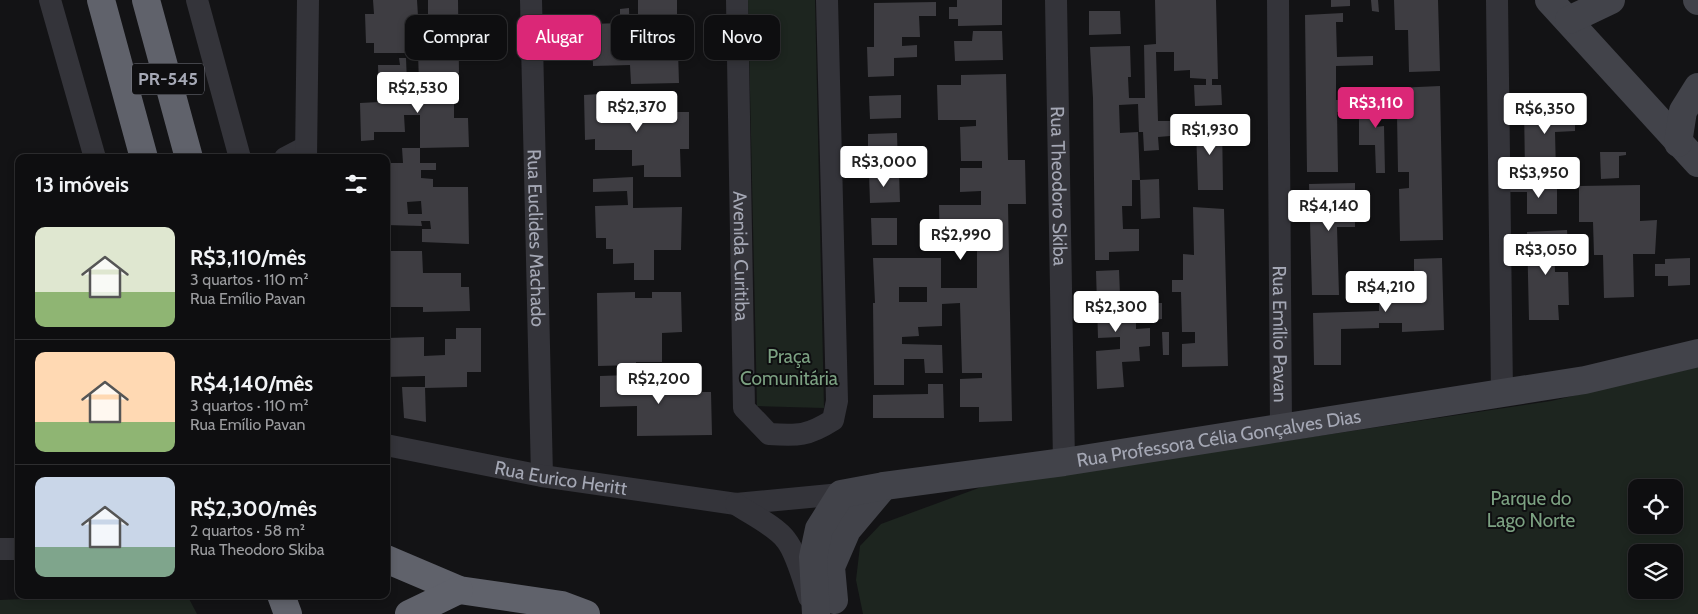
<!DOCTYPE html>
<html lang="pt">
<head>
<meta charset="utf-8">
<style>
  :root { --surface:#0e0e10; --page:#171719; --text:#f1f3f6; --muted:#9b9c9f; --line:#2e2e30; --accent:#db2777 }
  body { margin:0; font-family:Cabin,sans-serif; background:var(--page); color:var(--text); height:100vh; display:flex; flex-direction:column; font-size:19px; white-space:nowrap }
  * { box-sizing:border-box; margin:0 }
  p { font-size:16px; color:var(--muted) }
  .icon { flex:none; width:28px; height:28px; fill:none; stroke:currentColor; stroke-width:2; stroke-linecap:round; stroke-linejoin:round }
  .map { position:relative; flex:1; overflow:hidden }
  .details { position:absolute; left:15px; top:154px; width:375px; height:445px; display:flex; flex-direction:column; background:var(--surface); border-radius:10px; box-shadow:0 2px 8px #0003,0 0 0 1px var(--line) }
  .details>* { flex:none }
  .hud { position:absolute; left:405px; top:15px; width:475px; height:45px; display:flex; gap:10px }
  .tools { position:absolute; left:1628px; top:479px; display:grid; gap:10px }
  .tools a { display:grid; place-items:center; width:55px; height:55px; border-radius:10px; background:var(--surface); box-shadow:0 2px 8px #0003,0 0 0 1px var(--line); font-size:25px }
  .price { position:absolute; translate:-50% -42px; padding:0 11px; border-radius:5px; background:#fff; color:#222; font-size:16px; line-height:32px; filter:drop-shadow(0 1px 2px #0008) }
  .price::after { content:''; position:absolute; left:50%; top:30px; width:15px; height:11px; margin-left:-8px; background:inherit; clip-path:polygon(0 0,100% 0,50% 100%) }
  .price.selected { background:var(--accent); color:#fff }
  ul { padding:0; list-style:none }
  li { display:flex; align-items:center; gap:15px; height:125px; padding:0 20px }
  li+li { border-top:1px solid var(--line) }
  li span { display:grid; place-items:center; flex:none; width:140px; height:100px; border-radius:10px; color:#555 }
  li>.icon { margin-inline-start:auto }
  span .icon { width:60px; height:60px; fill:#fffc; stroke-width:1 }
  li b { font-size:21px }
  h2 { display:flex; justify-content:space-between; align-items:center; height:60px; padding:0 20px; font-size:21px }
  .tag { padding:0 18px; border-radius:10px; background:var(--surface); box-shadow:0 2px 8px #0003,0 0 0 1px var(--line); font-size:18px; line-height:45px }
  .tag.selected { background:var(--accent); color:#fff }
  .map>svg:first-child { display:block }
</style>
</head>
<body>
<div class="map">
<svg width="1698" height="614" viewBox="0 0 1698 614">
  <rect width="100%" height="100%" fill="#131315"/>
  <g fill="#1d251f" fill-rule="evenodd">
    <polygon points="748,0 815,0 824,408 757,406"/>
    <path d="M1698 367V614H863L856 580 860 546 881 524 984 486 1551 401ZM1636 488H1674V525H1636ZM1636 552H1674V590H1636Z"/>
    <polygon points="117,595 187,595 197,614 0,614 0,600"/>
  </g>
  <g fill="#3e3d42" fill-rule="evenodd">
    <path d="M373 0H417L418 16H428V0H458L459 73 436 72V97H454V118H468L469 147 420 148V163H436V170H421V178L433 179V187H468L469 244 422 242V229H431L430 221H421L422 226 386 225V163H403L402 148H420V115H404L405 132H374V140L361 141 360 103 379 102 378 65H400L399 58H406L407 83H419L418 53H374V43H366L365 14H374ZM421 201 422 214H408L407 202Z"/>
    <polygon points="638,0 677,0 677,20 638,22"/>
    <polygon points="957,0 1002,0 1002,25 958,26 958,19 949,19 949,7 957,7"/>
    <polygon points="1155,0 1216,0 1218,79 1212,79 1212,85 1221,85 1222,105 1195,106 1194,85 1206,85 1206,79 1190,78 1190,70 1174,71 1174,52 1156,52 1158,121 1170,121 1170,136 1158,137 1159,150 1144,151 1143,132 1139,132 1138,104 1119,105 1120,133 1138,132 1140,180 1132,180 1132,206 1122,206 1123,229 1139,229 1139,251 1109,252 1109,260 1095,260 1093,98 1090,47 1130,46 1131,77 1128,77 1129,98 1145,98 1144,45 1156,44"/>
    <polygon points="1331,0 1350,0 1350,6 1331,7"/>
    <polygon points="1371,0 1378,0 1379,12 1372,11"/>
    <polygon points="1394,0 1438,0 1440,71 1409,72 1408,30 1395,30"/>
    <polygon points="936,2 936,16 919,16 920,37 902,37 902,46 917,45 917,57 894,58 894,76 868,77 867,47 874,47 874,3"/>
    <polygon points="629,8 630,51 678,51 679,83 631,84 630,65 593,66 592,24 620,23 620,9"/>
    <polygon points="1089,11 1120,11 1121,34 1089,35"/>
    <polygon points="1343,13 1343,22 1336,22 1337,57 1373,56 1373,65 1336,66 1336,100 1374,99 1374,89 1440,86 1443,240 1400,241 1399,189 1409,188 1409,172 1398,172 1397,115 1395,115 1395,105 1374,106 1375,127 1384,126 1385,173 1376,173 1375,145 1359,145 1359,111 1337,112 1338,172 1307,172 1305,15"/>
    <polygon points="973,31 1002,31 1003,60 955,61 954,41 972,41"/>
    <path d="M1006 74 1008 160H1025L1026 204H1008L1012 421 979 422V407H960V379L982 378V373H962L960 303 942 304V326L918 327 919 336 902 337V344L942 345 943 373H925L924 359H904V385H874L873 303H875L873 258H941V288H977V248H940L939 205H981V191L960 192V168H982V161H961L960 127 976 126V120H938L937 85H961V75ZM899 287H927V302H899Z"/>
    <polygon points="631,92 631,121 657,120 657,112 689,112 689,149 680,149 681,177 644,177 644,165 632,166 632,150 595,150 595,139 585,140 584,95"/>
    <polygon points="901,95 901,118 870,119 869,96"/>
    <polygon points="1575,104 1575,131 1555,132 1556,173 1525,173 1524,105"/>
    <polygon points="1205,121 1222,121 1223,190 1198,190 1196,128 1205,127"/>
    <polygon points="897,133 898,166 868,167 868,134"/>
    <polygon points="1600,152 1626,152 1626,155 1619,156 1619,178 1601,179"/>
    <polygon points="869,173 899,173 900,202 870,203"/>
    <polygon points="633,177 633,208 682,207 681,250 654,250 654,280 634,280 634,263 613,264 613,249 606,249 606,238 596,238 595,206 628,205 627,191 593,192 593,179"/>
    <polygon points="1159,179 1160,218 1141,219 1140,180"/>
    <polygon points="1355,183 1355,227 1337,227 1339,295 1312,295 1309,184"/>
    <polygon points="1640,185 1640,221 1657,220 1655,254 1633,254 1634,297 1604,298 1603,255 1594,255 1593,222 1579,222 1579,186"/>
    <polygon points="1557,186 1557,214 1527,214 1527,192 1508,192 1508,187"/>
    <polygon points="1193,207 1224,209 1228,366 1182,367 1182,344 1195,343 1195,332 1182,332 1181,292 1172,292 1172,280 1183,280 1183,254 1194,255"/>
    <polygon points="871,218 897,218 897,245 872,245"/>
    <polygon points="1567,230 1568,243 1554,243 1555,272 1568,272 1569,305 1558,305 1559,320 1529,320 1527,232"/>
    <polygon points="386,251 422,251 423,273 461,273 461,287 469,287 470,311 423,312 423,307 386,307"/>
    <polygon points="1442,258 1444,330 1402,332 1402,323 1379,323 1379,328 1341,329 1341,365 1314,365 1313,313 1379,311 1379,295 1414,294 1414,259"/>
    <polygon points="1690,258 1690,285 1668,286 1668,276 1655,276 1655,264 1665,264 1665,259"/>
    <polygon points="1119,270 1120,295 1111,295 1111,313 1136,312 1136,329 1150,328 1150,346 1139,347 1140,361 1122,362 1124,387 1097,389 1096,351 1120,349 1120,337 1098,338 1096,271"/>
    <polygon points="635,292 635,298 652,298 652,292 681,292 682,332 662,333 662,362 636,362 636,365 598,366 597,293"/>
    <polygon points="1151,303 1162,303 1162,319 1151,320"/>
    <polygon points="456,328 481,328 481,372 467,372 467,387 425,388 425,376 386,377 386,338 424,337 424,356 445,355 445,339 456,339"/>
    <polygon points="1162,332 1169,332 1169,355 1163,355"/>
    <polygon points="636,369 636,381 684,382 684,392 711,392 712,435 637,436 637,406 600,407 600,376 629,375 630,370"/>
    <polygon points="928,384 943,384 944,418 873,418 873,395 928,394"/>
    <polygon points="402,387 425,387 426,422 404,418"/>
  </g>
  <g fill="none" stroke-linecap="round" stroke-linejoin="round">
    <g stroke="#34343a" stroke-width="22">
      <polyline points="50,0 95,158"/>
      <polyline points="197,0 240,158"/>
      <path id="s1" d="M531 0 542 476"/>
      <path id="s2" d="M737 0 744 408 769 434C798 436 808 436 833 420L837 401 827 0"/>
      <path id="s3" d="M1056 0 1064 462"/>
      <path id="s4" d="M1278 0 1281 428"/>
      <polyline points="1497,0 1502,393"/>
      <polyline points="285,158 306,147"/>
      <polyline points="306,158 308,0"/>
      <path id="s5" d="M386 445 542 476 736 504 841 494"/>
      <path d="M736 504C750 514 776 526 786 540 796 552 804 582 809 597"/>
      <polyline points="0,549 19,549"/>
    </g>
    <g stroke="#42434a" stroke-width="28">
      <polyline points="1549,0 1698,163"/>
      <polyline points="1697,0 1698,1"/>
      <polyline points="1569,20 1611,0"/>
      <polyline points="1678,143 1683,111 1698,87"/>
      <polyline points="834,600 831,567 847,530 884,486"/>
      <path id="s6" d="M816 614 813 557 819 529 841 494 884 486 1064 462 1585 380 1698 353"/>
    </g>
    <g stroke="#60626b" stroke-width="28">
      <polyline points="101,0 144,158"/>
      <polyline points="146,0 189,158"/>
      <polyline points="386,559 459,590 562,605 586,614"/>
      <polyline points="281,595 288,614"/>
      <polyline points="409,614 459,590"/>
    </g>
  </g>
  <g text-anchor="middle" stroke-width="4" stroke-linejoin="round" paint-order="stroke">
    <rect fill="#0e0e10" stroke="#787a84" stroke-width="1" x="132" y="63.5" width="72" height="31" rx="4"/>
    <g font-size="18" font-weight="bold" fill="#a5a8b5">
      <text x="168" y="85">PR-545</text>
    </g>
    <g font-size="19" fill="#a5a8b5" stroke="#0e0e10">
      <text dy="7" stroke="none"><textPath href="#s3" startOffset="186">Rua Theodoro Skiba</textPath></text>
      <text dy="7" stroke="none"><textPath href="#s1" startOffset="238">Rua Euclides Machado</textPath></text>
      <text dy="7" stroke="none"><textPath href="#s2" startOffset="256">Avenida Curitiba</textPath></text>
      <text dy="7" stroke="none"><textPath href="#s4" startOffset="334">Rua Emílio Pavan</textPath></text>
      <text dy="7" stroke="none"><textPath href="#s6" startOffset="509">Rua Professora Célia Gonçalves Dias</textPath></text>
      <text dy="7" stroke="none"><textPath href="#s5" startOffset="178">Rua Eurico Heritt</textPath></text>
    </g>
    <g font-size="19" fill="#7ca182" stroke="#0e0e10">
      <text x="789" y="363">Praça<tspan x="789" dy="22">Comunitária</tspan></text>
      <text x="1531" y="505">Parque do<tspan x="1531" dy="22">Lago Norte</tspan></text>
    </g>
  </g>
</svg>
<div class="tools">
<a><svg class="icon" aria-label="locate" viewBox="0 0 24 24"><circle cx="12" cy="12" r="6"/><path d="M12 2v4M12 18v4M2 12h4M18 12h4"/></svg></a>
<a><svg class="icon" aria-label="layers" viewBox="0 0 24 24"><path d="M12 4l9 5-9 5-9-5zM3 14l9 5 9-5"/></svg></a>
</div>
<b class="price" style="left:418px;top:114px">R$2,530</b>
<b class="price selected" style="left:1376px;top:129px">R$3,110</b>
<b class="price" style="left:637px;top:133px">R$2,370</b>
<b class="price" style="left:1545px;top:135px">R$6,350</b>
<b class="price" style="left:1210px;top:156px">R$1,930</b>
<b class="price" style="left:884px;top:188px">R$3,000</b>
<b class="price" style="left:1539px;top:199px">R$3,950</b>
<b class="price" style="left:1329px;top:232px">R$4,140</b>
<b class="price" style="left:961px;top:261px">R$2,990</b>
<b class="price" style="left:1546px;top:276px">R$3,050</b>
<b class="price" style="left:1386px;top:313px">R$4,210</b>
<b class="price" style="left:1116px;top:333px">R$2,300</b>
<b class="price" style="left:659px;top:405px">R$2,200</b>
<div class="hud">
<a class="tag">Comprar</a>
<a class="tag selected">Alugar</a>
<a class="tag">Filtros</a>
<a class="tag">Novo</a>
</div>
<section class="details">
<h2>13 imóveis<svg class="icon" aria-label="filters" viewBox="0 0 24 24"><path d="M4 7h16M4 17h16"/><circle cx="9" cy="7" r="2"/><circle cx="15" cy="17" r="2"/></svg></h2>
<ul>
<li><span style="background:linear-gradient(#dfe7d0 65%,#8fb573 0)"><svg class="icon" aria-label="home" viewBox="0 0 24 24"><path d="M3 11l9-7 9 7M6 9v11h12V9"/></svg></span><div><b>R$3,110/mês</b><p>3 quartos · 110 m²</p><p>Rua Emílio Pavan</p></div></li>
<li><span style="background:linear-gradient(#ffd9b3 70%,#8fb573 0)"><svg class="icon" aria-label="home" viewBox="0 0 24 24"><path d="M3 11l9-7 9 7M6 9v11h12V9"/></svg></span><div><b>R$4,140/mês</b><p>3 quartos · 110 m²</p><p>Rua Emílio Pavan</p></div></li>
<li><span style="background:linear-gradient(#c9d6e8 70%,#7fa58c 0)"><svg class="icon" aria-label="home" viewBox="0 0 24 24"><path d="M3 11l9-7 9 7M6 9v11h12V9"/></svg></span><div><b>R$2,300/mês</b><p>2 quartos · 58 m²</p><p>Rua Theodoro Skiba</p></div></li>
</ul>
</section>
</div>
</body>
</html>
